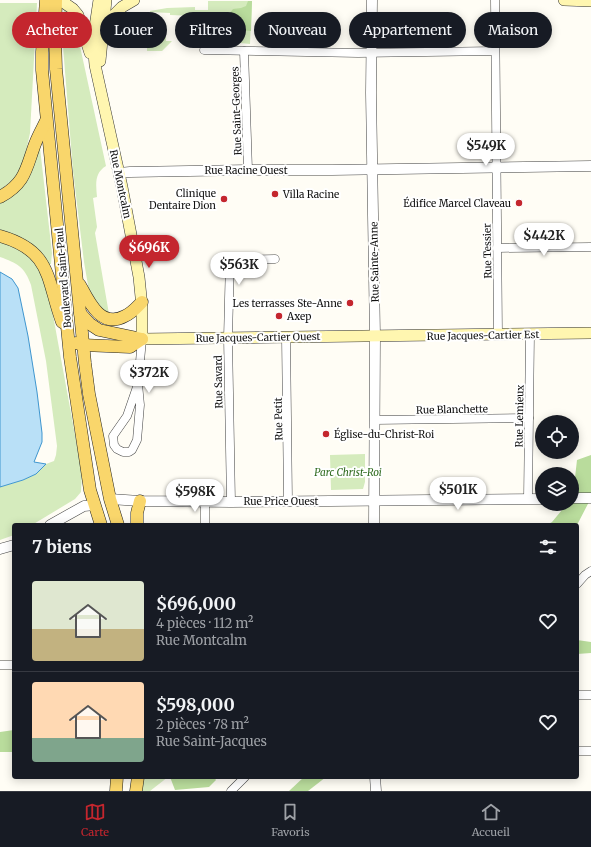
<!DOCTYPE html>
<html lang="fr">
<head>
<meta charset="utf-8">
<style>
  :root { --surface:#171b24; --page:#20242c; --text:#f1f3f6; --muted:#9ea1a6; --line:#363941; --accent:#c4262e }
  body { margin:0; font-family:Merriweather,serif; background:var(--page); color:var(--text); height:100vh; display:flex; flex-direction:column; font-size:15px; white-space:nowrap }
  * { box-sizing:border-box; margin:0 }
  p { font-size:13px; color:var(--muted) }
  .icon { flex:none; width:22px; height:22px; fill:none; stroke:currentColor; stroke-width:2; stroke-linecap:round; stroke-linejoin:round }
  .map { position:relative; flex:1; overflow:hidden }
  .sheet { position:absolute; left:12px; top:523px; width:567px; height:256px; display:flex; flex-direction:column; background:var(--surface); border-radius:4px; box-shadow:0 2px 10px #0003 }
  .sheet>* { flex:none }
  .hud { position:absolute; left:12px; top:12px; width:567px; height:36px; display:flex; gap:8px }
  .tools { position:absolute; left:535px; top:415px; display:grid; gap:8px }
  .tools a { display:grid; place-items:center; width:44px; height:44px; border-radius:50%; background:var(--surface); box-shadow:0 2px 10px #0003; font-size:20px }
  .price { position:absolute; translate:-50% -34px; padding:0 9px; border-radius:14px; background:#fff; color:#222; font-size:13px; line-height:26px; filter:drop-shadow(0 1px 2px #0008) }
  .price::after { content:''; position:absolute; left:50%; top:24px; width:12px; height:9px; margin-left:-6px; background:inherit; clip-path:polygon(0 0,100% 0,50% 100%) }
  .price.on { background:var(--accent); color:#fff }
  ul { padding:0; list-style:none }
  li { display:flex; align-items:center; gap:12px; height:100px; padding:0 20px }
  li+li { border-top:1px solid var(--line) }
  li span { display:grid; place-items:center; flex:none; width:112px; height:80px; border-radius:4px; color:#555 }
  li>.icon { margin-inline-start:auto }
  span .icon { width:48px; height:48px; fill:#fffc; stroke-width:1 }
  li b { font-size:17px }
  h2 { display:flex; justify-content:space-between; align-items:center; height:48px; padding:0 20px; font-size:17px }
  .pill { padding:0 14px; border-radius:18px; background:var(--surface); box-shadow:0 2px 10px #0003; font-size:14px; line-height:36px }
  .pill.on { background:var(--accent); color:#fff }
  .menu { display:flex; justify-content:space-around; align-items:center; height:56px; border-top:1px solid var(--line); background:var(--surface); font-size:11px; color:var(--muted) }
  .menu a { display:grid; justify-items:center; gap:2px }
  .menu .on { color:var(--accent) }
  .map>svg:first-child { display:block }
</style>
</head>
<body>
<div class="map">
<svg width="591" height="791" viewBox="0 0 591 791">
  <rect width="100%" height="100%" fill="#fffdf5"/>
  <g fill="#d5ebbd">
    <polygon points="208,1 252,1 250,44 240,43 235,47 207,46 207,44 195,44 195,16 170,15 170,13 150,12 150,11 167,8 195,7 195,10 208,10"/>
    <polygon points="0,3 37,3 30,133 23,165 14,179 0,190"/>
    <path d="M64 7 73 14 106 166C94 173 96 185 97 197L93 198 97 227 95 233 109 314 100 310 89 291 84 262 73 171 62 34Z"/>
    <polygon points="142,36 166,37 166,41 172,41 162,51 147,51 147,46 143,46"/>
    <polygon points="40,148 52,253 51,264 49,264 42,255 0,232 0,201"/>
    <path d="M0 240 9 243 35 258 48 288 82 473 81 492 75 499 32 525H14V535L0 540V487L23 480 36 474 46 464 54 461 56 455 57 446 46 361 31 285C25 267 17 263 0 257Z"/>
    <polygon points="365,454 365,482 363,489 331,490 330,455"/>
    <polygon points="138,777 168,777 150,791 136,791"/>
  </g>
  <g fill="#b9dc9c">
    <polygon points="248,1 252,1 251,31 239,30 230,25 230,13 233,9 241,8 246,6"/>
    <polygon points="591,455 591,498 577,525 547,525 552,522 567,504 572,504 577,460"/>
    <polygon points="577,640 591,642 591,653 577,654"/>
    <polygon points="14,730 14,752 0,752 0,732"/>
    <polygon points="170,777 214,777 216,780 209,787 175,790"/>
    <polygon points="304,777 326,777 308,791 289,791"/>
  </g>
  <polygon fill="#b9e0f7" stroke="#3f96cf" points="0,272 12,279 18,288 28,336 37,392 42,433 42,442 34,462 46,464 36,474 23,480 0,487"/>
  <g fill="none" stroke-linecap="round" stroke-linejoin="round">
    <defs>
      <g id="minor">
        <polyline points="495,0 498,334"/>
        <polyline points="204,50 358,53 495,51"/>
        <polyline points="244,51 248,170"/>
        <polyline points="497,248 591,247"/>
        <polyline points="286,337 288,501"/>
        <polyline points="138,384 127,416 113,436 114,445 117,449 123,452 129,452 132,450 137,440 140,405 138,384 142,339"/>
        <polyline points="374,420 529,418"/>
        <polyline points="528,499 530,334"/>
        <polyline points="205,501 205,525"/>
        <polyline points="231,502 228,338 230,260 275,259"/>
        <polyline points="577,584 585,575 591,571"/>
        <polyline points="0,665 14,665"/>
        <polyline points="577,695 591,695"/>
        <polyline points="577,751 591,751"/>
        <polyline points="231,791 245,777"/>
      </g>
      <g id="tertiary">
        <polyline points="372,0 371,93 375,336 374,525"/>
        <polyline points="119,173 130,172 248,170 332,170 591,166"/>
        <polyline points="572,498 591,498"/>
        <polyline points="110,499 140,501 231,502 542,499"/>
        <polyline points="50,525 84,506 95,505"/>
        <polyline points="0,549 14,545"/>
        <polyline points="375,777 376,791"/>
      </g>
      <g id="secondary">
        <polyline points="60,0 73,9 78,15 90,53"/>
        <polyline points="99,0 93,40 95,65 122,187 139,277 142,307 142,339 591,333"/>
        <polyline points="564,0 591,1"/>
        <polyline points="104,25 122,7 134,0"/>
        <polyline points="100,61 106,0"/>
      </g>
      <g id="primary">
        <polyline points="46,0 42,52 42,70 70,357 90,490 101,525"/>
        <polyline points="56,0 55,37 56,69 85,363 89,394 110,499 118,525"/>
        <path d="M0 197C26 183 26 168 35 144 38 136 42 129 46 121"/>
        <path d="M0 236C52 251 46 278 62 322"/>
        <path d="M80 285C89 302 101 329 125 316 132 313 137 307 142 302"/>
        <polyline points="80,313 90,324 99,330 142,339"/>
        <polyline points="76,343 83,345 130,347 142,339"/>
        <polyline points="137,525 137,513 140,501"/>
        <polyline points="116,791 117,777"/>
        <polyline points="136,791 138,777"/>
      </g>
    </defs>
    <use href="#minor" stroke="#444" stroke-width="9"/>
    <use href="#tertiary" stroke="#444" stroke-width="11"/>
    <use href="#secondary" stroke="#333" stroke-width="12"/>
    <use href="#primary" stroke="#222" stroke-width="13"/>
    <use href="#minor" stroke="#fff" stroke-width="8"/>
    <use href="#tertiary" stroke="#fff" stroke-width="10"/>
    <use href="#secondary" stroke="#fff6b0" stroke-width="11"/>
    <use href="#primary" stroke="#f9d66b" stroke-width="12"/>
  </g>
  <g fill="#c4262e" stroke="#fff" stroke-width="1.5">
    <circle cx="275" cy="194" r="4"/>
    <circle cx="224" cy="199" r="4"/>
    <circle cx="519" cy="203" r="4"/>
    <circle cx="350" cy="303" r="4"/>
    <circle cx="279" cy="316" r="4"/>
    <circle cx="326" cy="434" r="4"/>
  </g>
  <g text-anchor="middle" stroke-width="4" stroke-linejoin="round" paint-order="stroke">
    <g font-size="10" fill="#111" stroke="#fff">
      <text transform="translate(236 111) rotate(-92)" y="4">Rue Saint-Georges</text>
      <text x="246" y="174">Rue Racine Ouest</text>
      <text transform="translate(121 184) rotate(78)" y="4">Rue Montcalm</text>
      <text transform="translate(487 251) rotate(-91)" y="4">Rue Tessier</text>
      <text transform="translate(374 262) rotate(-91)" y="4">Rue Sainte-Anne</text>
      <text transform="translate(63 278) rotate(-95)" y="4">Boulevard Saint-Paul</text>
      <text transform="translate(483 335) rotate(-1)" y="4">Rue Jacques-Cartier Est</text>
      <text transform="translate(258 337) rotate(-1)" y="4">Rue Jacques-Cartier Ouest</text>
      <text transform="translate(218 382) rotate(-91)" y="4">Rue Savard</text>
      <text transform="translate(452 409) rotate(-1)" y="4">Rue Blanchette</text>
      <text transform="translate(519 416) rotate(-89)" y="4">Rue Lemieux</text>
      <text transform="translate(278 419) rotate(-91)" y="4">Rue Petit</text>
      <text x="281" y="505">Rue Price Ouest</text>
    </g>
    <g font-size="10" fill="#111" stroke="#fff" text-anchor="end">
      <text x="216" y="197">Clinique<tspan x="216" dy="12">Dentaire Dion</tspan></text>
      <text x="283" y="198" text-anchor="start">Villa Racine</text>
      <text x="511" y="207">Édifice Marcel Claveau</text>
      <text x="342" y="307">Les terrasses Ste-Anne</text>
      <text x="287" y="320" text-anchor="start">Axep</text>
      <text x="334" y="438" text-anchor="start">Église-du-Christ-Roi</text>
    </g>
    <g font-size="10" font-style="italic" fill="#2f6b1f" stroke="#fff">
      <text x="348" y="476">Parc Christ-Roi</text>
    </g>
  </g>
</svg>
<div class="tools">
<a><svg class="icon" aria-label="locate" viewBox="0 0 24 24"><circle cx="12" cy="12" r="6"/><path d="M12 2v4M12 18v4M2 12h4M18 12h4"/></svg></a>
<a><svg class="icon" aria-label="layers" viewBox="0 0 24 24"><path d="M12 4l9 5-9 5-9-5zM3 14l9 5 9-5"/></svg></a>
</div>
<b class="price" style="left:486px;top:167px">$549K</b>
<b class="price" style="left:544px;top:257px">$442K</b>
<b class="price on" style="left:149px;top:269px">$696K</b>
<b class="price" style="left:239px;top:286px">$563K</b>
<b class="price" style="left:149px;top:394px">$372K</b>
<b class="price" style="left:458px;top:511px">$501K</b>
<b class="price" style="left:195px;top:513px">$598K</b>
<div class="hud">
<a class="pill on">Acheter</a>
<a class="pill">Louer</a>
<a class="pill">Filtres</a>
<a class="pill">Nouveau</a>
<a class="pill">Appartement</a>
<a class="pill">Maison</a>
</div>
<section class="sheet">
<h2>7 biens<svg class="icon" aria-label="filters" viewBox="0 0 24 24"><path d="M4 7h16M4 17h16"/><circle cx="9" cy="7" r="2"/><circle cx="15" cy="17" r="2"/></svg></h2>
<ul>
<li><span style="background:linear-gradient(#dfe7d0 60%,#c2b280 0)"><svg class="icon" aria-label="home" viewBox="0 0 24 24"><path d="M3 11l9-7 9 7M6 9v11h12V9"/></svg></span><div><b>$696,000</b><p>4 pièces · 112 m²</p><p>Rue Montcalm</p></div><svg class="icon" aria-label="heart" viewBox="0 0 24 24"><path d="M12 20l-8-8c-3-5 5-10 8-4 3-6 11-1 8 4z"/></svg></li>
<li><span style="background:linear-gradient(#ffd9b3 70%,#7fa58c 0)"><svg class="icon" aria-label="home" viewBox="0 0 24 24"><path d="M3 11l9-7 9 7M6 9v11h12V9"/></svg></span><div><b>$598,000</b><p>2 pièces · 78 m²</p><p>Rue Saint-Jacques</p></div><svg class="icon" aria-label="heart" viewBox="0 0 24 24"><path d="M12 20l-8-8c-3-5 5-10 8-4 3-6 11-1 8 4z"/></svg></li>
</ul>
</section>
</div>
<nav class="menu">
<a class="on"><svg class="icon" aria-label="map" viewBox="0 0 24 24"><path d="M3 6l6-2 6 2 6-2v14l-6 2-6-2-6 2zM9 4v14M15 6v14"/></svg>Carte</a>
<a><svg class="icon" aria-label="saved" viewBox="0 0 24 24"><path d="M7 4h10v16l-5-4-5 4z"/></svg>Favoris</a>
<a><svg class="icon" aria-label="home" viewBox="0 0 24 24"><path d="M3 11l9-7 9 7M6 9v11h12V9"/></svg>Accueil</a>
</nav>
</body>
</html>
